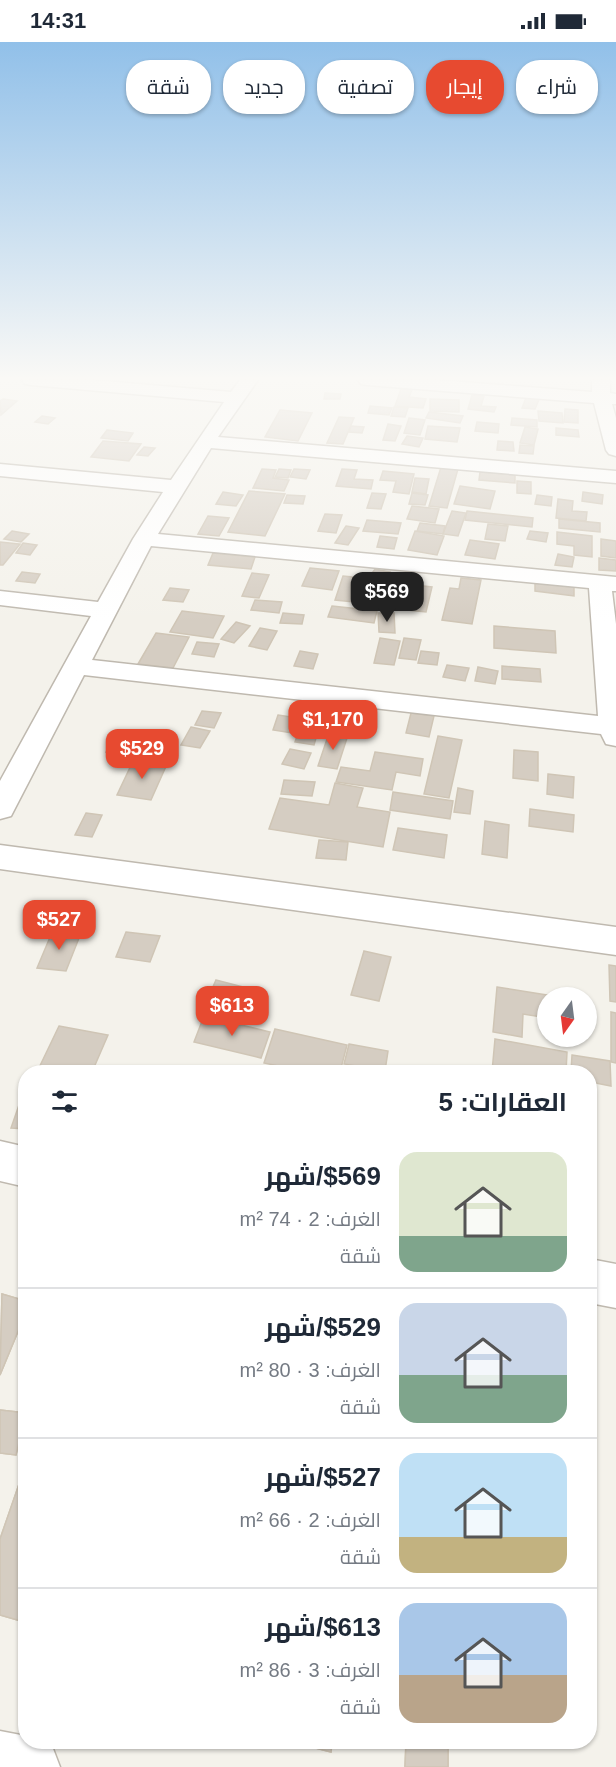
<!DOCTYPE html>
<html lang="ar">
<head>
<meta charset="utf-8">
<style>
  :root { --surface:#fff; --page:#f2f2f3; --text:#1f2937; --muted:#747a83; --line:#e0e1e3; --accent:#e74a30 }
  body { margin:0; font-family:Arial,Cairo,sans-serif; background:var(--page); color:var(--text); direction:rtl; height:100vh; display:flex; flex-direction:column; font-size:22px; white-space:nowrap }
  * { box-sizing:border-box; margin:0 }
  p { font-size:20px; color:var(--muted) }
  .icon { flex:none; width:33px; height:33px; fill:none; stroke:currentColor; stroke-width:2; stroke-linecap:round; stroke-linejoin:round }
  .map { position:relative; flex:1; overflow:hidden; direction:ltr }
  .side { position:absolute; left:18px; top:1023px; width:579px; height:684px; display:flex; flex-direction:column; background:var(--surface); border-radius:24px; box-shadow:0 2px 4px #0004; direction:rtl }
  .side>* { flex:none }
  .hud { position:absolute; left:18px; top:18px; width:580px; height:54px; direction:rtl; display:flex; gap:12px }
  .needle { width:39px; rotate:194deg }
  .tools { position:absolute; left:537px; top:945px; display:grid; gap:12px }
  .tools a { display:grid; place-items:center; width:60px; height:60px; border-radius:50%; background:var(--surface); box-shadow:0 2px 4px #0004; font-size:30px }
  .price { position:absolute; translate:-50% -51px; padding:0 14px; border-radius:12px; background:var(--accent); color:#fff; font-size:20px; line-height:39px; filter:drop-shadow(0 2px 3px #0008) }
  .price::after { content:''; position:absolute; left:50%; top:36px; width:18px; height:14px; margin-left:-9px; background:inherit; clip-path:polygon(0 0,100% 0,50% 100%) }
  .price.active { background:#222; color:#fff }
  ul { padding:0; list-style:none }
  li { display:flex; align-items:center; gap:18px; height:150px; padding:0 30px }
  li+li { border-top:2px solid var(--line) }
  li span { display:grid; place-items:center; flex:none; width:168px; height:120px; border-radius:18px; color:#555 }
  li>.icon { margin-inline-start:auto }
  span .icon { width:72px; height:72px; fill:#fffc; stroke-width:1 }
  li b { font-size:26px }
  h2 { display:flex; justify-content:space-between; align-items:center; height:72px; padding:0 30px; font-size:26px }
  .chip { padding:0 21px; border-radius:24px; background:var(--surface); box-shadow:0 2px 4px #0004; font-size:21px; line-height:54px }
  .chip.active { background:var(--accent); color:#fff }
  .status { display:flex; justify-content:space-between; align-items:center; height:42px; padding:0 30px; background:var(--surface); direction:ltr }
  .status svg { height:16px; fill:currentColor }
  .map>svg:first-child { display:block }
</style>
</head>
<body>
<div class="status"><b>14:31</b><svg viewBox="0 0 49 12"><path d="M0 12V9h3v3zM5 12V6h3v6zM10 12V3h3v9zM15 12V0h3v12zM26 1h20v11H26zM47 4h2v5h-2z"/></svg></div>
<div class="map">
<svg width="616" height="1725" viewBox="0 0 616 1725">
  <rect width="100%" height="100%" fill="#f4f2eb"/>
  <g fill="#d5cdc2" stroke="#cfc5b5" stroke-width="1.5">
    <polygon points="401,347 412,348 409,355 426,357 423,366 395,364"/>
    <polygon points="325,351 341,352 340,357 324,357"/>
    <polygon points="472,353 484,354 481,364 496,365 494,370 468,367"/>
    <polygon points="527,353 540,355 535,367 522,366"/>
    <polygon points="3,357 17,359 1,373 0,359"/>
    <polygon points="430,357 459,358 459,370 430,369"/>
    <polygon points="370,364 392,366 389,373 368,371"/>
    <polygon points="394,365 408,366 405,375 391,374"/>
    <polygon points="565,367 578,368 578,381 564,380"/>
    <polygon points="280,368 312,371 298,399 265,395"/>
    <polygon points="538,369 562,371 563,381 539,379"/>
    <polygon points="429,370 463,374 460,381 426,376"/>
    <polygon points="42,374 55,376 48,382 35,380"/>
    <polygon points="339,375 354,376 343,402 327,401"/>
    <polygon points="409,376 425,378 420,393 404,391"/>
    <polygon points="512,376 537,378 537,385 511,383"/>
    <polygon points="477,380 499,382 498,391 475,389"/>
    <polygon points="388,382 401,384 395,399 383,398"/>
    <polygon points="351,384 364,385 362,391 349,390"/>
    <polygon points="428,384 460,386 457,400 425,397"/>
    <polygon points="525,385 538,387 534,403 520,401"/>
    <polygon points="556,386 578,388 579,395 556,393"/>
    <polygon points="107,388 133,391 128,399 101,396"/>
    <polygon points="407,394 423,396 419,405 402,402"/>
    <polygon points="103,399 141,402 129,419 91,415"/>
    <polygon points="498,399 513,400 514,409 497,408"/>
    <polygon points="520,403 534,404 533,412 519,411"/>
    <polygon points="144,405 155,406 148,414 137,413"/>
    <polygon points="441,425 458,427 447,466 429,464"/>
    <polygon points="262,427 276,428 273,436 289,438 284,449 253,446"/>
    <polygon points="279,427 291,428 288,436 275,435"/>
    <polygon points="294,427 310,428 306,437 290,435"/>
    <polygon points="342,427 357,428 354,437 373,438 371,447 336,444"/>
    <polygon points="383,429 414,432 409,452 393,450 396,439 380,438"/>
    <polygon points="480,430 515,433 515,441 479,438"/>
    <polygon points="415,436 429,437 426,452 412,450"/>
    <polygon points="517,439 531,440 531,452 517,451"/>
    <polygon points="460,444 495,449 490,467 454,462"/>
    <polygon points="249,449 285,452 265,494 228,490"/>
    <polygon points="223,450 243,453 236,464 216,462"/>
    <polygon points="583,450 603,453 602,462 582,459"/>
    <polygon points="372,451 386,452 381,467 367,466"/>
    <polygon points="412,451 428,453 425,463 409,462"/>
    <polygon points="287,453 305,454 303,462 284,461"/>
    <polygon points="537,453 552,455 551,464 535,462"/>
    <polygon points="558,457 573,459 572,469 587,470 586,479 556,476"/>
    <polygon points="412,464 439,467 435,481 407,477"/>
    <polygon points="452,469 466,471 458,494 443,492"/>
    <polygon points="467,469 533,476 532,485 465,478"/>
    <polygon points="325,472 342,473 336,491 318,489"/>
    <polygon points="208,474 229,476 219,494 198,492"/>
    <polygon points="559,477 600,481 600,490 559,486"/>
    <polygon points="367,478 401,481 398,492 363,489"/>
    <polygon points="420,481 445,484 443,492 417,489"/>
    <polygon points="488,482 508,484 505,499 485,497"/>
    <polygon points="346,484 359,486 348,503 335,501"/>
    <polygon points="12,489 29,492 21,500 4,497"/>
    <polygon points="415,489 444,494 437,513 408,508"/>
    <polygon points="530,489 548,491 546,500 527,497"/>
    <polygon points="557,490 592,494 592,515 574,513 574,504 557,502"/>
    <polygon points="380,494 397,496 394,507 377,505"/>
    <polygon points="601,497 616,499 616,516 601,514"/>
    <polygon points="470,498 499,502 495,517 465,513"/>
    <polygon points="0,500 20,502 3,523 0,523"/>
    <polygon points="23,501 37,503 30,513 16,511"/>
    <polygon points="213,511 255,515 251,527 208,523"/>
    <polygon points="558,512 574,515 572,525 555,523"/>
    <polygon points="599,516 616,518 616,529 599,528"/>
    <polygon points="310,526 339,529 332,548 302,544"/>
    <polygon points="375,527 390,530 382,542 367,538"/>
    <polygon points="22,530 40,532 35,541 16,539"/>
    <polygon points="252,531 269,533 259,556 242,554"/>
    <polygon points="343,534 361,536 354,560 335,558"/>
    <polygon points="461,536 481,538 472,582 442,578 450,546 459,547"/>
    <polygon points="535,538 574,543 574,554 535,549"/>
    <polygon points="414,543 432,545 426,570 388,566 392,550 411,552"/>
    <polygon points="170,546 189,548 183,560 163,558"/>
    <polygon points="255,558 282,560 279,571 251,568"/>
    <polygon points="332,564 377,569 374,581 328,575"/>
    <polygon points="182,569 224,574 213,596 170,590"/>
    <polygon points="283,571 304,573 302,582 280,581"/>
    <polygon points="378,571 394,571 395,591 379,590"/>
    <polygon points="236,580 250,584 234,601 221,597"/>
    <polygon points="494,584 555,589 556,611 494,606"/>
    <polygon points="260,586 277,589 267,608 249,604"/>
    <polygon points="156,591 189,595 173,626 138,622"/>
    <polygon points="380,596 400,599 394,623 374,621"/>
    <polygon points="404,596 421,598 416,618 399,616"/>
    <polygon points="197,600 219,602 214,615 192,612"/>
    <polygon points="300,609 318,612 313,627 294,624"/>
    <polygon points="421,609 439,611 437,623 418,621"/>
    <polygon points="447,623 469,626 465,639 443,635"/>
    <polygon points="502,624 540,627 541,640 502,637"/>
    <polygon points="478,625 498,629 495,642 475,639"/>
    <polygon points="202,669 221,671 214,686 195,683"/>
    <polygon points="411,671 434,674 429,695 406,691"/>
    <polygon points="278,673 298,676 292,691 273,688"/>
    <polygon points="303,677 321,679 314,703 295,700"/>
    <polygon points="191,685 210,689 200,706 181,703"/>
    <polygon points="329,691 348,693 337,727 318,724"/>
    <polygon points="438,694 462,698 449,756 424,752"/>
    <polygon points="112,698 135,701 130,712 106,710"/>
    <polygon points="290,707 311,711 304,727 282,722"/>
    <polygon points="514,708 538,710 538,739 513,736"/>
    <polygon points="375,710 423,717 420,734 396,730 392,748 336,740 341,725 370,729"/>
    <polygon points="134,717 167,722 151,758 117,753"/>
    <polygon points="548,732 574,735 573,756 547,752"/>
    <polygon points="284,738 315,740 312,754 281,752"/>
    <polygon points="335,741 363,746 357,765 390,770 383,805 269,787 280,756 329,763"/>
    <polygon points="458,746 473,749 470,772 454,770"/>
    <polygon points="393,750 453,759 450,777 390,768"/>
    <polygon points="530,767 574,773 573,790 529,784"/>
    <polygon points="86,771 102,773 92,795 75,793"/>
    <polygon points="485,779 509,783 507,816 482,812"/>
    <polygon points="398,786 447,793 444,816 393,808"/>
    <polygon points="319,798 348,800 346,818 316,816"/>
    <polygon points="53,888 81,891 66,929 37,926"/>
    <polygon points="126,890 160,894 150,920 116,915"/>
    <polygon points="364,909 391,915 379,959 351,953"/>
    <polygon points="609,923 616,924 616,960 610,959"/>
    <polygon points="216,938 247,946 234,978 202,970"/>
    <polygon points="497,945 559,955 559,956 548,956 548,976 523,972 522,995 493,990"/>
    <polygon points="611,970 616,971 616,1021 611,1020"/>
    <polygon points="204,974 270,990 261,1016 194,1000"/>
    <polygon points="59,984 108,993 92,1030 37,1030"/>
    <polygon points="275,987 347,1003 340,1030 307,1030 264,1021"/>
    <polygon points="495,997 567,1010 566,1030 492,1030"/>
    <polygon points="349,1002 388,1009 385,1029 344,1022"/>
    <polygon points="572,1013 610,1019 611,1044 590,1040 590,1030 571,1030"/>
    <polygon points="21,1057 26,1058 26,1087 11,1086"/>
    <polygon points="2,1252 26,1259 26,1270 0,1333"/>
    <polygon points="2,1252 26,1259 26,1270 0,1333"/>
    <polygon points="0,1368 26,1371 16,1413 0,1411"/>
    <polygon points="0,1368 26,1371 16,1413 0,1411"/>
    <polygon points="26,1422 26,1565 21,1579 0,1573 0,1497"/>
    <polygon points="26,1422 26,1565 21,1579 0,1573 0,1497"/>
    <polygon points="296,1700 332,1700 331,1710 296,1701"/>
    <polygon points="296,1700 332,1700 331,1710 296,1701"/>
    <polygon points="406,1700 448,1700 448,1725 405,1725"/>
    <polygon points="406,1700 448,1700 448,1725 405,1725"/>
  </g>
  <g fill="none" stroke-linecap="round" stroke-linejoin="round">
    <defs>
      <g id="street">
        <path d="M22 338H92L231 350 240 338H258L218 395 616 429V441L211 406 158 492 616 535V549H612L616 582V704L606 702 601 692 84 633 11 774 0 777V739L91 574 0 563V549L98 560 133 497 163 450 0 434V422L171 438 224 360 31 343 25 342ZM151 504 589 546 598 674 92 618Z"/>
        <polygon points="358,338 437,338 592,350 592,338 610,338 610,351 616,352 616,362 612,362 616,376 616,414 609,412 606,408 594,361 367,343 361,342"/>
        <polygon points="0,803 616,885 616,913 0,827"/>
        <polygon points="0,1099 26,1105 26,1145 0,1139"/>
        <polygon points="590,1217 616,1222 616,1266 590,1261"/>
        <polygon points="0,1689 26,1694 26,1700 41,1700 52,1704 60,1725 0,1725"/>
      </g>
    </defs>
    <use href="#street" stroke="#bfb9af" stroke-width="3"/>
    <use href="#street" fill="#fff" fill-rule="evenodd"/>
  </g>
  <linearGradient id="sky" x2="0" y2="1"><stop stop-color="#91c0e9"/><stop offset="0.58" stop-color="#faf9f6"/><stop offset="1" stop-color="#faf9f6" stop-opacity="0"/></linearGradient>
  <rect width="616" height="580" fill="url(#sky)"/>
</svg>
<div class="tools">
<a><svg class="needle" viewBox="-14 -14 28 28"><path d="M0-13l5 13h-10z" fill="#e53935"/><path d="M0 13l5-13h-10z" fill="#747a83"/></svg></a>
</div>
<b class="price active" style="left:387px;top:581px">$569</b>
<b class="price" style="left:333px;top:709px">$1,170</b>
<b class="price" style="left:142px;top:738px">$529</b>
<b class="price" style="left:59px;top:909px">$527</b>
<b class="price" style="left:232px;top:995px">$613</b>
<div class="hud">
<a class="chip">شراء</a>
<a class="chip active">إيجار</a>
<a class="chip">تصفية</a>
<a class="chip">جديد</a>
<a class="chip">شقة</a>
</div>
<section class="side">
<h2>العقارات: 5<svg class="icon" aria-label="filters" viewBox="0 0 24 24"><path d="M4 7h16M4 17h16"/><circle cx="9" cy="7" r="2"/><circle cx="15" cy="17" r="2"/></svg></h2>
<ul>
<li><span style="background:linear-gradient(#dfe7d0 70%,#7fa58c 0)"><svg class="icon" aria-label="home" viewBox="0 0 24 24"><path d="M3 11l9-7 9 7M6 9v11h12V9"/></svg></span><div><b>$569/شهر</b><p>الغرف: 2 · 74 m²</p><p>شقة</p></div></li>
<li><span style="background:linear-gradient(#c9d6e8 60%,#7fa58c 0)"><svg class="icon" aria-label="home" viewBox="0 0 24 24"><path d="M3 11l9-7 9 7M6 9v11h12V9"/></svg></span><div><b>$529/شهر</b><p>الغرف: 3 · 80 m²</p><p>شقة</p></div></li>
<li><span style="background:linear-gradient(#bfe0f5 70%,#c2b280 0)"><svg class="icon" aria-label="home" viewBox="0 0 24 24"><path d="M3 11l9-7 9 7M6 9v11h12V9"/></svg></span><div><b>$527/شهر</b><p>الغرف: 2 · 66 m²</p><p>شقة</p></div></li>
<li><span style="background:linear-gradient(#a9c7e8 60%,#b9a48a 0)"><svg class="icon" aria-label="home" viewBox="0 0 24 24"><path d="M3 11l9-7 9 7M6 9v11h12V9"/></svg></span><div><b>$613/شهر</b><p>الغرف: 3 · 86 m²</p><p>شقة</p></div></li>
</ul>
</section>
</div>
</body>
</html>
